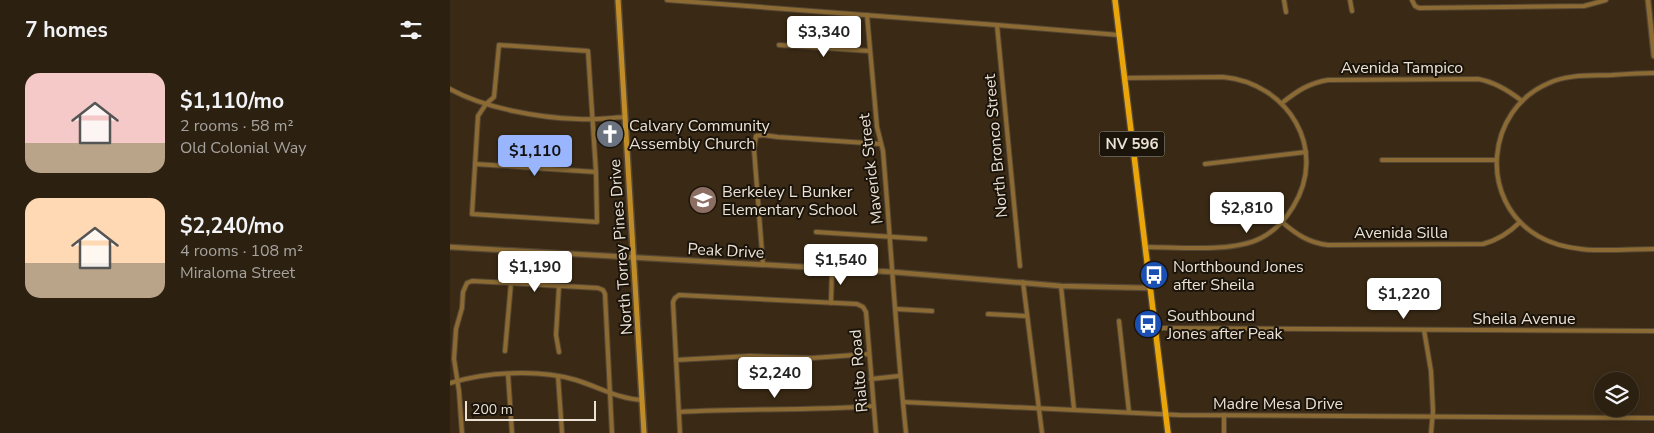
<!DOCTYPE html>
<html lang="en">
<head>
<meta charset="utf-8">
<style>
  :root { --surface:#2c2010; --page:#342819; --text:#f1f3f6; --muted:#a6a39f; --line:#483e30; --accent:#99b5fd }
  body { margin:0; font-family:"Nunito Sans",sans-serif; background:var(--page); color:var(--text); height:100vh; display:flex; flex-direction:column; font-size:19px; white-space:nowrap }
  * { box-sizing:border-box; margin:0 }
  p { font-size:16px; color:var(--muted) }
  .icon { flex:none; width:28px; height:28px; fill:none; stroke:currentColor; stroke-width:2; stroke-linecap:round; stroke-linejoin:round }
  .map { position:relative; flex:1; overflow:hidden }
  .side { display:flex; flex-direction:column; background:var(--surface); width:450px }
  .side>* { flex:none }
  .buttons { position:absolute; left:1144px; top:372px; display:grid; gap:10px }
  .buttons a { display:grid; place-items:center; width:45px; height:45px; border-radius:50%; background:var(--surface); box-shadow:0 2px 8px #0003,0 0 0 1px var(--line); font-size:25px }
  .scale { position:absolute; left:15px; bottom:12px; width:131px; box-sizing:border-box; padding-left:5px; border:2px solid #ebe1d4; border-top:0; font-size:14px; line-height:18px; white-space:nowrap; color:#ebe1d4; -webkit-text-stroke:4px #1b140b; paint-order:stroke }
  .price { position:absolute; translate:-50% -42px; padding:0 11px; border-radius:5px; background:#fff; color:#222; font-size:16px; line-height:32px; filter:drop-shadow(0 1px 2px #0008) }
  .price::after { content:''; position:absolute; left:50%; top:30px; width:15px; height:11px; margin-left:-8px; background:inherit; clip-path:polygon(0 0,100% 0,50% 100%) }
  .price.selected { background:var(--accent); color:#111 }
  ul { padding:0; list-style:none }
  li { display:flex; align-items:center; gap:15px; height:125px; padding:0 25px }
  li span { display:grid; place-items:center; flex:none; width:140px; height:100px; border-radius:15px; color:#555 }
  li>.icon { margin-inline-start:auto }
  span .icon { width:60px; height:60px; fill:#fffc; stroke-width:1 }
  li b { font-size:21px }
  h2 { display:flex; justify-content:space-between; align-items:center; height:60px; padding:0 25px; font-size:21px }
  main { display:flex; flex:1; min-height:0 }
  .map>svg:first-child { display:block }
</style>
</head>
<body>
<main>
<section class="side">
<h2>7 homes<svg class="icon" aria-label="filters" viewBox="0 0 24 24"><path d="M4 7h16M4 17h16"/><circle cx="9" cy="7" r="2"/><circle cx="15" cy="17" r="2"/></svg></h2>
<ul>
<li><span style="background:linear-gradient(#f6c9c9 70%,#b9a48a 0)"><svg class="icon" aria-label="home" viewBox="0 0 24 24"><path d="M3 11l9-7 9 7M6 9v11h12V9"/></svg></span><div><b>$1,110/mo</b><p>2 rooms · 58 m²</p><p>Old Colonial Way</p></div></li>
<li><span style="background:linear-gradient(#ffd9b3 65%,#b9a48a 0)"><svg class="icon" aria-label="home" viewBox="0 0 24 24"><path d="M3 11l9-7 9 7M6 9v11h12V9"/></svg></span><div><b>$2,240/mo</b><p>4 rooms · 108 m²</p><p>Miraloma Street</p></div></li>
</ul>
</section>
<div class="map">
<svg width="1204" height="433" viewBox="0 0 1204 433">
  <rect width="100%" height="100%" fill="#3a2a15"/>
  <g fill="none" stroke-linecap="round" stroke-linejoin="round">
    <defs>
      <g id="minor">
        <polyline points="217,0 547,25 669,35"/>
        <polyline points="834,0 836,12"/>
        <polyline points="900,0 902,11"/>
        <polyline points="962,0 965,6 969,8 1134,6 1156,0"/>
        <path d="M417 15 427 127 433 151C441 245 446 339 456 433"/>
        <polyline points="547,25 570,266"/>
        <polygon points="49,45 138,51 146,172 147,222 22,214 28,116 36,104 44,97"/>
        <polyline points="329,45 420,51"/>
        <path d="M1204 73C1190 73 1176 74 1162 75 1141 76 1119 74 1099 83 1035 110 1028 201 1088 236 1122 256 1167 249 1204 249"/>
        <path d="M674 78 773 77C838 83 879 149 843 207 835 220 825 231 811 238 782 253 728 247 695 247"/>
        <path d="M0 89C34 108 89 118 128 119 144 120 159 118 175 117"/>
        <path d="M832 103C847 91 859 83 878 80L1028 79C1045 82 1058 90 1072 101"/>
        <polyline points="932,160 1046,160"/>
        <polyline points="25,164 146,172"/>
        <polyline points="755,164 856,152"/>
        <path d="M832 222C846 234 859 243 878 245L1033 244C1048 240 1059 233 1070 222"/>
        <polyline points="366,232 475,239"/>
        <polyline points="313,265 304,149 306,136 313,135 328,137 431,144"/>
        <polyline points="573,282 592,433"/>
        <polyline points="109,286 106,335 109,352"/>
        <polyline points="611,286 624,409"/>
        <polyline points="381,303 382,269"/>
        <polyline points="446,309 482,311"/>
        <polyline points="538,314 576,316"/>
        <polyline points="669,321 679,412"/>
        <polyline points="705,328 1204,331"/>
        <polyline points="974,330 981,371 983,411 981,433"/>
        <polyline points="55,351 61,283"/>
        <polyline points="226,360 300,356 362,358 419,354"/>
        <polyline points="58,374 62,433"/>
        <polyline points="108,376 112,433"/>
        <polyline points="421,379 449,376"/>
        <path d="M0 383C38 372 88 369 126 380 149 387 168 399 192 400"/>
        <polyline points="453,402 729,415 1204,418"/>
        <path d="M229 412C293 408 358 411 423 406"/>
        <polyline points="774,415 774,433"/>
        <polyline points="12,433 9,391 4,359 6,329 12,308 13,292 17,283 22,281 148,288 153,290 155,294 162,433"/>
        <polyline points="230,433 223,302 225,298 229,295 407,304 413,307 416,312 426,433"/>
      </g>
      <g id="tertiary">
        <polyline points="1198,0 1204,56"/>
        <polyline points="0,247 443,272 611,286 700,288"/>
      </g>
      <polyline id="secondary" points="168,0 194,433"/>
      <polyline id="primary" points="665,0 718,433"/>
    </defs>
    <use href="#minor" stroke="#564734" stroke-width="6"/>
    <use href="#tertiary" stroke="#564734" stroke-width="7"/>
    <use href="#secondary" stroke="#564734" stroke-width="8"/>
    <use href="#primary" stroke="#564734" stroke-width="8"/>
    <use href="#minor" stroke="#8b6a33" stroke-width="4"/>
    <use href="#tertiary" stroke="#8b6a33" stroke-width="4.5"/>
    <use href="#secondary" stroke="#c08c28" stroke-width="5"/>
    <use href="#primary" stroke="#e9a50a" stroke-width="5.5"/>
  </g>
  <defs>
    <symbol id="church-disc" viewBox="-11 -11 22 22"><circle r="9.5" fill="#6b7280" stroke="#1b140b"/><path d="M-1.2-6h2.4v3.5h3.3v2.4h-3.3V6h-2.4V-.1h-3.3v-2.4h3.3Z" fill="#fff"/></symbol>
    <symbol id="school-disc" viewBox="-11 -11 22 22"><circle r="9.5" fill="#8d6e63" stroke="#1b140b"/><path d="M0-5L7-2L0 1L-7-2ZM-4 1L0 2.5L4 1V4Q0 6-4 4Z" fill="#fff"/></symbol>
    <symbol id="bus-disc" viewBox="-11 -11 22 22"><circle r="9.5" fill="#1a4fb4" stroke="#1b140b"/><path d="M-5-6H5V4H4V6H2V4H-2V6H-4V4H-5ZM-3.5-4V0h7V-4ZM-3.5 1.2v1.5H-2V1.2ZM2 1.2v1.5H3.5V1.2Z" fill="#fff"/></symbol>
  </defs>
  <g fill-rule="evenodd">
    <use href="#church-disc" x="144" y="118" width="32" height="32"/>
    <use href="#school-disc" x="237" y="184" width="32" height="32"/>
    <use href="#bus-disc" x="688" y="259" width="32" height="32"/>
    <use href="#bus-disc" x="682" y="308" width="32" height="32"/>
  </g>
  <g text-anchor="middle" stroke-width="4" stroke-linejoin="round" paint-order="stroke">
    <rect fill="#1b140b" stroke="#ada498" stroke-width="1" x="649.5" y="131.5" width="65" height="25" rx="4"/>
    <g font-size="15" font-weight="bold" fill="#ebe1d4">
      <text x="682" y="149">NV 596</text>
    </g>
    <g font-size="16" fill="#ebe1d4" stroke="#1b140b">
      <text x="952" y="73">Avenida Tampico</text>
      <text transform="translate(545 146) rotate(-95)" y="6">North Bronco Street</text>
      <text transform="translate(420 169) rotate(-97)" y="6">Maverick Street</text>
      <text x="951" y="238">Avenida Silla</text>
      <text transform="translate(170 247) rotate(-94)" y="6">North Torrey Pines Drive</text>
      <text transform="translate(276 250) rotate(3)" y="6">Peak Drive</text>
      <text x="1074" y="324">Sheila Avenue</text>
      <text transform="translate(408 371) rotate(-95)" y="6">Rialto Road</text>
      <text x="828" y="409">Madre Mesa Drive</text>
    </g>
    <g font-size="16" fill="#ebe1d4" stroke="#1b140b" text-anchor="start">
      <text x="179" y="131">Calvary Community<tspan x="179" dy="18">Assembly Church</tspan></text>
      <text x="272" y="197">Berkeley L Bunker<tspan x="272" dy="18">Elementary School</tspan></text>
      <text x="723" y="272">Northbound Jones<tspan x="723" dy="18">after Sheila</tspan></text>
      <text x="717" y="321">Southbound<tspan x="717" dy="18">Jones after Peak</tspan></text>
    </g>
  </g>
</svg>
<div class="buttons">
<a><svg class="icon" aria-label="layers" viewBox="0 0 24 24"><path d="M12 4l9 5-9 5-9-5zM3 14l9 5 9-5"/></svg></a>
</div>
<div class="scale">200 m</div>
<b class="price" style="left:374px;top:58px">$3,340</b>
<b class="price selected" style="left:85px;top:177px">$1,110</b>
<b class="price" style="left:797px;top:234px">$2,810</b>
<b class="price" style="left:391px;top:286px">$1,540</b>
<b class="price" style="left:85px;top:293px">$1,190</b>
<b class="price" style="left:954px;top:320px">$1,220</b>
<b class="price" style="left:325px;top:399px">$2,240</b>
</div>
</main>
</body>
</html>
